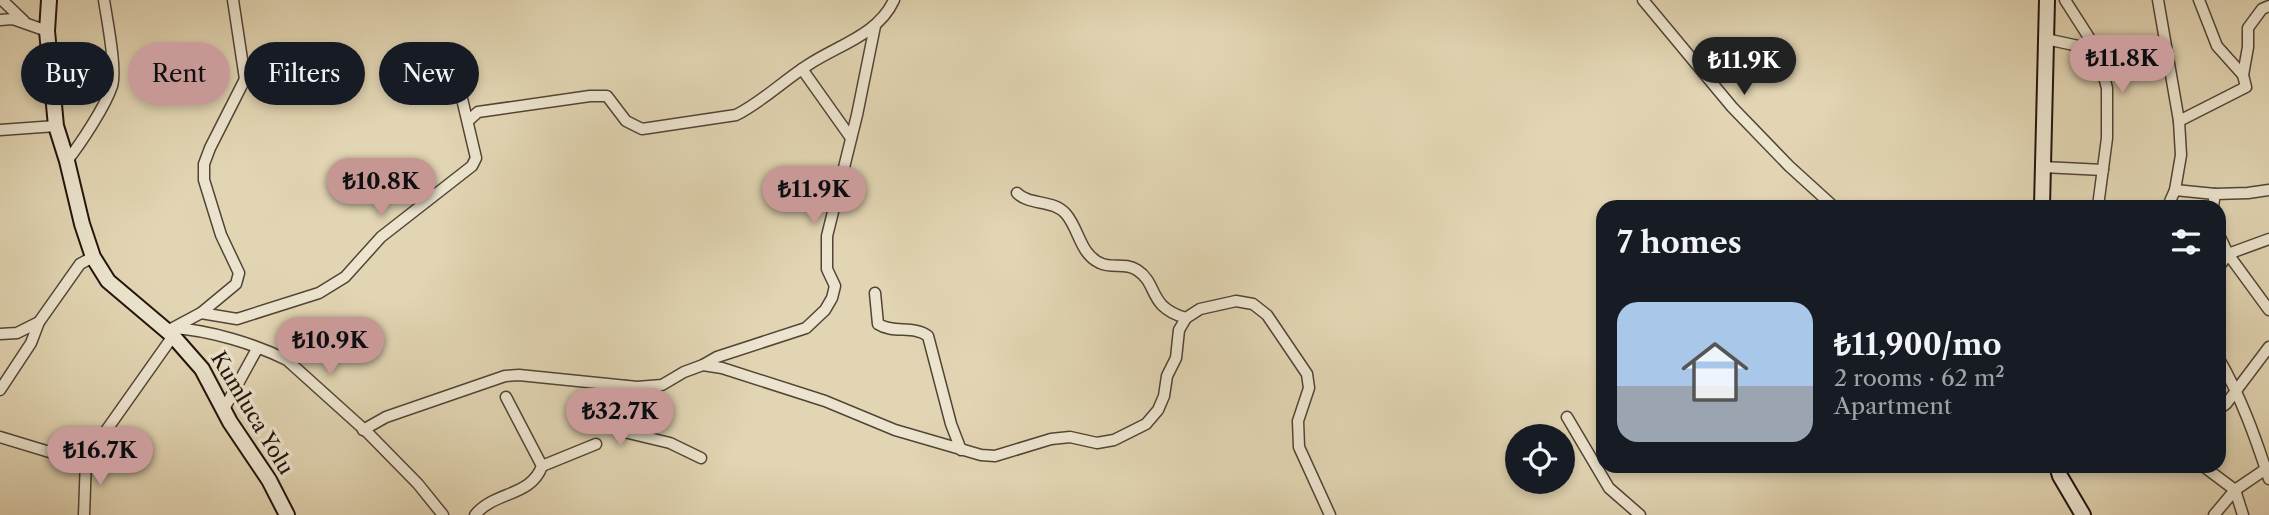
<!DOCTYPE html>
<html lang="en">
<head>
<meta charset="utf-8">
<style>
  :root { --surface:#171b24; --page:#242831; --text:#f1f3f6; --muted:#9ea1a6; --accent:#c59692 }
  body { margin:0; font-family:"Libre Caslon Text",serif; background:var(--page); color:var(--text); height:100vh; display:flex; flex-direction:column; font-size:26px; white-space:nowrap }
  * { box-sizing:border-box; margin:0 }
  p { font-size:23px; color:var(--muted) }
  .icon { flex:none; width:38px; height:38px; fill:none; stroke:currentColor; stroke-width:2; stroke-linecap:round; stroke-linejoin:round }
  .map { position:relative; flex:1; overflow:hidden }
  .panel { position:absolute; left:1596px; top:200px; width:630px; height:273px; display:flex; flex-direction:column; background:var(--surface); border-radius:21px; box-shadow:0 4px 10px #0003 }
  .panel>* { flex:none }
  .top-card { position:absolute; left:21px; top:42px; width:665px; height:63px; display:flex; gap:14px }
  .fabs { position:absolute; left:1505px; top:424px; display:grid; gap:14px }
  .fabs a { display:grid; place-items:center; width:70px; height:70px; border-radius:50%; background:var(--surface); box-shadow:0 4px 10px #0003; font-size:35px }
  .price { position:absolute; translate:-50% -60px; padding:0 16px; border-radius:24px; background:var(--accent); color:#111; font-size:23px; line-height:46px; filter:drop-shadow(0 2px 4px #0008) }
  .price::after { content:''; position:absolute; left:50%; top:42px; width:21px; height:16px; margin-left:-10px; background:inherit; clip-path:polygon(0 0,100% 0,50% 100%) }
  .price.active { background:#222; color:#fff }
  ul { padding:0; list-style:none }
  li { display:flex; align-items:center; gap:21px; height:175px; padding:0 21px }
  li span { display:grid; place-items:center; flex:none; width:196px; height:140px; border-radius:21px; color:#555 }
  li>.icon { margin-inline-start:auto }
  span .icon { width:84px; height:84px; fill:#fffc; stroke-width:1 }
  li b { font-size:30px }
  h2 { display:flex; justify-content:space-between; align-items:center; height:84px; padding:0 21px; font-size:30px }
  .tag { padding:0 24px; border-radius:32px; background:var(--surface); box-shadow:0 4px 10px #0003; font-size:24px; line-height:63px }
  .tag.active { background:var(--accent); color:#111 }
  .map>svg:first-child { display:block }
</style>
</head>
<body>
<div class="map">
<svg width="2269" height="515" viewBox="0 0 2269 515">
  <rect width="100%" height="100%" fill="#e2d5b3"/>
  <filter id="stains"><feTurbulence type="fractalNoise" baseFrequency=".00286" numOctaves="4"/><feColorMatrix values="0 0 0 0 .2 0 0 0 0 .09 0 0 0 0 .02 0 0 0 .5 -.17"/></filter>
  <radialGradient id="worn" r=".72"><stop offset=".6" stop-color="#630" stop-opacity="0"/><stop offset="1" stop-color="#630" stop-opacity=".3"/></radialGradient>
  <g fill="none" stroke-linecap="round" stroke-linejoin="round">
    <defs>
      <g id="street">
        <polyline points="2,0 24,21"/>
        <polyline points="1643,0 1732,107 1789,166 1833,206"/>
        <polyline points="2065,0 2097,50 2107,88 2107,138 2098,206"/>
        <polyline points="2158,0 2179,121 2181,155 2175,190"/>
        <polyline points="2199,0 2217,46 2243,75"/>
        <polyline points="0,20 13,19 47,31"/>
        <polyline points="2046,39 2097,50"/>
        <polyline points="802,69 851,138"/>
        <path d="M468 121 478 112 590 96H607L626 121 642 129 736 115C762 102 783 81 808 65 838 45 878 35 894 0"/>
        <polyline points="2179,121 2246,87 2243,75 2248,47 2248,28 2262,9 2269,6"/>
        <polyline points="0,130 56,126"/>
        <path d="M67 161C81 143 105 107 112 86 117 68 107 20 104 0"/>
        <polyline points="2043,167 2103,170"/>
        <path d="M1017 193C1030 206 1053 199 1066 214 1079 229 1080 254 1100 263 1112 269 1125 262 1137 270 1159 284 1147 307 1186 318"/>
        <polyline points="2168,206 2175,190 2215,194"/>
        <polyline points="2213,206 2215,194 2248,193 2269,190"/>
        <polyline points="2219,235 2228,254 2269,310"/>
        <polyline points="2219,267 2228,254 2269,239"/>
        <path d="M875 293 878 324C893 334 914 325 928 336L951 424 961 450"/>
        <polyline points="201,313 237,319 319,293 345,277 381,237 472,166 476,158 459,86 440,59 415,56"/>
        <polyline points="173,328 201,313 236,284 239,273 221,235 204,180 204,164 210,148 245,79 233,0"/>
        <path d="M173 328C209 330 255 344 287 360L368 433 418 484 443 515"/>
        <polyline points="0,334 17,333 39,322"/>
        <path d="M2219 359C2241 397 2255 436 2269 479"/>
        <polyline points="703,365 717,357 806,328 825,310 832,298 835,286 827,269 827,236 857,115 875,26"/>
        <polyline points="626,386 614,418 620,431 670,443 701,458"/>
        <polyline points="0,390 31,343 39,322 80,264 93,257"/>
        <polyline points="224,409 257,349"/>
        <polyline points="2219,409 2226,404 2269,347"/>
        <polyline points="1567,417 1609,488 1640,515"/>
        <polyline points="363,430 386,417 505,376 519,375 637,387 662,385 684,372 703,365 722,368 825,401 895,430 981,455 995,456 1051,439 1070,437 1097,443 1114,440 1146,424 1158,410 1164,396 1167,376 1176,358 1179,330 1186,318 1200,309 1236,301 1253,304 1267,315 1307,374 1309,388 1298,421 1299,447 1330,515"/>
        <polyline points="0,437 66,457 86,459 173,336"/>
        <polyline points="542,466 596,444"/>
        <polyline points="2203,466 2235,490 2243,515"/>
        <polyline points="84,515 86,459"/>
        <path d="M475 515C494 491 531 497 542 466L506 397"/>
        <polyline points="2214,515 2235,490 2269,467"/>
      </g>
      <g id="secondary">
        <polyline points="49,0 47,31 56,126 67,161 82,224 93,257 108,281 173,336 202,369 230,422 269,480 287,515"/>
        <polyline points="2042,206 2047,0"/>
        <polyline points="2057,466 2060,476 2083,515"/>
      </g>
    </defs>
    <use href="#street" stroke="#524436" stroke-width="13"/>
    <use href="#secondary" stroke="#22140c" stroke-width="18"/>
    <use href="#street" stroke="#ece4ce" stroke-width="10"/>
    <use href="#secondary" stroke="#ece4ce" stroke-width="14"/>
  </g>
  <g text-anchor="middle" stroke-width="7" stroke-linejoin="round" paint-order="stroke">
    <g font-size="21" fill="#22140c" stroke="#ece4ce">
      <text transform="translate(252 413) rotate(59)" y="7">Kumluca Yolu</text>
    </g>
  </g>
  <rect width="100%" height="100%" filter="url(#stains)"/>
  <rect width="100%" height="100%" fill="url(#worn)"/>
</svg>
<div class="fabs">
<a><svg class="icon" aria-label="locate" viewBox="0 0 24 24"><circle cx="12" cy="12" r="6"/><path d="M12 2v4M12 18v4M2 12h4M18 12h4"/></svg></a>
</div>
<b class="price" style="left:2122px;top:95px">₺11.8K</b>
<b class="price active" style="left:1744px;top:97px">₺11.9K</b>
<b class="price" style="left:381px;top:218px">₺10.8K</b>
<b class="price" style="left:814px;top:226px">₺11.9K</b>
<b class="price" style="left:330px;top:377px">₺10.9K</b>
<b class="price" style="left:620px;top:448px">₺32.7K</b>
<b class="price" style="left:100px;top:487px">₺16.7K</b>
<div class="top-card">
<a class="tag">Buy</a>
<a class="tag active">Rent</a>
<a class="tag">Filters</a>
<a class="tag">New</a>
</div>
<section class="panel">
<h2>7 homes<svg class="icon" aria-label="filters" viewBox="0 0 24 24"><path d="M4 7h16M4 17h16"/><circle cx="9" cy="7" r="2"/><circle cx="15" cy="17" r="2"/></svg></h2>
<ul>
<li><span style="background:linear-gradient(#a9c7e8 60%,#9aa5b1 0)"><svg class="icon" aria-label="home" viewBox="0 0 24 24"><path d="M3 11l9-7 9 7M6 9v11h12V9"/></svg></span><div><b>₺11,900/mo</b><p>2 rooms · 62 m²</p><p>Apartment</p></div></li>
</ul>
</section>
</div>
</body>
</html>
